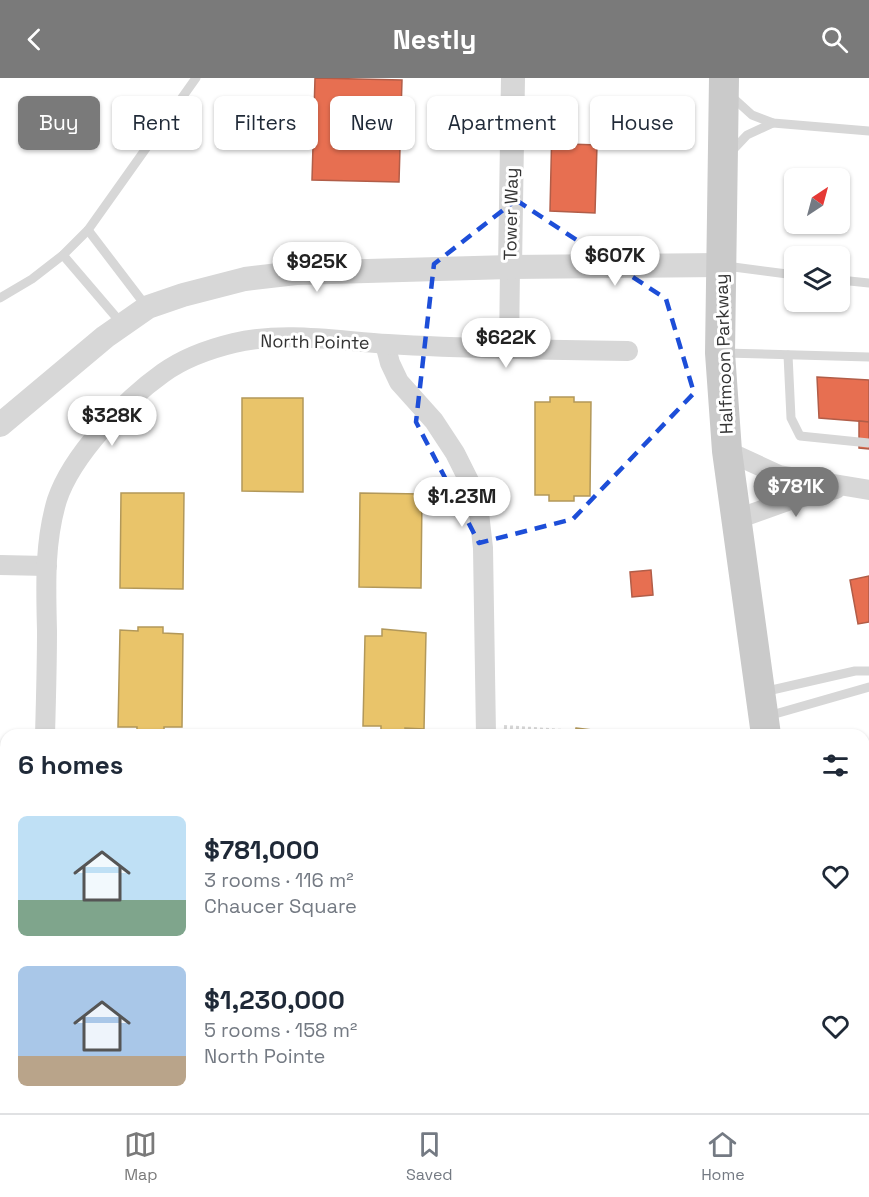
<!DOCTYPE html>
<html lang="en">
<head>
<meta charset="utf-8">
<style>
  :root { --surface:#fff; --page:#f6f6f7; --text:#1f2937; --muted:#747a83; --line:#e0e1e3; --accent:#7a7a7a }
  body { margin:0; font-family:"Space Grotesk",sans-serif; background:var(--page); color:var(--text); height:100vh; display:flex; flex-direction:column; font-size:22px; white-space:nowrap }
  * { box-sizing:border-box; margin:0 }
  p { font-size:20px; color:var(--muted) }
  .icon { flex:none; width:33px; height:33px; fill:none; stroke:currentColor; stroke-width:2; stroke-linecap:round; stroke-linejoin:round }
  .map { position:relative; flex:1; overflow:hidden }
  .drawer { position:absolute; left:0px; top:651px; width:870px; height:384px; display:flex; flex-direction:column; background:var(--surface); border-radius:18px 18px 0 0; box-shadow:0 2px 4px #0004 }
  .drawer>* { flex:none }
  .banner { position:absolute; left:18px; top:18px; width:834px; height:54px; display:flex; gap:12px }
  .needle { width:39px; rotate:36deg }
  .buttons { position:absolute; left:784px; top:90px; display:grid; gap:12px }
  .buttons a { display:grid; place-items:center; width:66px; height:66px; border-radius:9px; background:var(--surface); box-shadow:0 2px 4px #0004; font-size:30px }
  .price { position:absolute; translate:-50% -51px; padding:0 14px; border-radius:21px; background:#fff; color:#222; font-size:20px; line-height:39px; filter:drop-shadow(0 2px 3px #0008) }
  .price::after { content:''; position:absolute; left:50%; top:36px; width:18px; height:14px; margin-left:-9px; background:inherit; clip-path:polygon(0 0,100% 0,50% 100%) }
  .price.current { background:var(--accent); color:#fff }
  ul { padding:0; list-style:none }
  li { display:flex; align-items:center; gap:18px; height:150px; padding:0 18px }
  li span { display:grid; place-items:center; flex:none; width:168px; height:120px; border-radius:9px; color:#555 }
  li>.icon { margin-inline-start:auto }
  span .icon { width:72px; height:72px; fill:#fffc; stroke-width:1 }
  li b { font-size:26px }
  h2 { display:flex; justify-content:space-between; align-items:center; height:72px; padding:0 18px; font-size:26px }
  .tag { padding:0 21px; border-radius:9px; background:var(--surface); box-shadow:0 2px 4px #0004; font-size:21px; line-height:54px }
  .tag.current { background:var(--accent); color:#fff }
  header { display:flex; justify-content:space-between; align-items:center; height:78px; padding:0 18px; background:var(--accent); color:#fff; font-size:27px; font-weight:700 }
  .menu { display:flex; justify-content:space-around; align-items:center; height:84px; border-top:2px solid var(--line); background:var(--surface); font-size:16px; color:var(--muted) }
  .menu a { display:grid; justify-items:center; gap:3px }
  .menu .current { color:var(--accent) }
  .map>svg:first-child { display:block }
</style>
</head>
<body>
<header><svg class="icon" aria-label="back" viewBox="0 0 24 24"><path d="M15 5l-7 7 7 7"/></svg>Nestly<svg class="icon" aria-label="search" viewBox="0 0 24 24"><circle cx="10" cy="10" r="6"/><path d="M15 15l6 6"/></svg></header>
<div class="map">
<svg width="869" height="1035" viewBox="0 0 869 1035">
  <rect width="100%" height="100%" fill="#fff"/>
  <g fill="#e9c46a" stroke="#b2985a" stroke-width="1.5">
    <polygon points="550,319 574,319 574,324 591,324 590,418 574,418 574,423 549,423 549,417 535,417 535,324 550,324"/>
    <polygon points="242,320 303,320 303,414 242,413"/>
    <polygon points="121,415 184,415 183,511 120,510"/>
    <polygon points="360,415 422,416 421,510 359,509"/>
    <polygon points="138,549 163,549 163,555 183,556 182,649 164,649 164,654 137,654 137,649 118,649 120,552 138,553"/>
    <polygon points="382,551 426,555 424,651 405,650 405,656 381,655 381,648 363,648 365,558 382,558"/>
    <polygon points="576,650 592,652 592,657 575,657"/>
  </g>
  <g fill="#e76f51" stroke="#b15d48" stroke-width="1.5">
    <polygon points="315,0 402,2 399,104 312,102"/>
    <polygon points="552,46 568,47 568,66 597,67 595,135 550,133"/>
    <polygon points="817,299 869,302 869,344 819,340"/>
    <polygon points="859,343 869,344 869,371 859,370"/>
    <polygon points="651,492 653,517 632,519 630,494"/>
    <polygon points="869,498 869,544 858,546 850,502"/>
    <polygon points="184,1029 244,1029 254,1035 181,1035"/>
  </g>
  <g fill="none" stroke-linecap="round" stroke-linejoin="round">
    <polyline stroke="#d6d6d6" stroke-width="4" stroke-dasharray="3 3" stroke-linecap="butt" points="504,649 563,653"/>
    <g stroke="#d7d7d7" stroke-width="9">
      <polyline points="731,18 752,37 773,45 869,53"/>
      <polyline points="731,74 747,57 773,45"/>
      <polyline points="88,152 146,228"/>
      <polyline points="63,177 122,246"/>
      <polyline points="726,188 795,197"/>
      <polyline points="840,202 869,205"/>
      <polyline points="0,220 32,201 63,177 88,152 196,0"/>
      <polyline points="724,275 869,279"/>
      <polyline points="788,277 791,340 800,358 869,365"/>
      <polyline points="763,614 855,593 869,593"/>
      <polyline points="768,638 869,609"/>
      <polyline points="272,1029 281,1035"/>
    </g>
    <g stroke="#d7d7d7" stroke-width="20">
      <polyline points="385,266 390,285 399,304 434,343 455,375 470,405 479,435 483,470 486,657"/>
      <polyline points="509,272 510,189"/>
      <polyline points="727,373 779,397 869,412"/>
      <polyline points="737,441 790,422 836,411"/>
      <polyline points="0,487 47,488"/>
      <path d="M45 657C46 622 47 587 47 553 46 509 44 465 57 422 72 377 125 322 163 295 184 280 209 271 234 265 284 253 338 263 388 266 468 271 548 272 628 273"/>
    </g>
    <g stroke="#d7d7d7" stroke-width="24">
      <polyline points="510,189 513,0"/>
      <polyline points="0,347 105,259 148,229 183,217 245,201 296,195 510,189 721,187"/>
    </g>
    <g stroke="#cacaca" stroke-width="30">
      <polyline points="724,0 720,275 727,373 766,657"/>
      <polyline points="849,1029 850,1035"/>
    </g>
  </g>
  <path fill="none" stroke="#1d4ed8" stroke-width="4.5" stroke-dasharray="12 8" stroke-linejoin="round" d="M516 122 666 221 694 315 573 441 479 465 416 344 434 186Z"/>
  <g text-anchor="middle" stroke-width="6" stroke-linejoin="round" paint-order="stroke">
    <g font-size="18" fill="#333" stroke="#fff">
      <text transform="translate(511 136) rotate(-89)" y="6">Tower Way</text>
      <text transform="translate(315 264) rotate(1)" y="6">North Pointe</text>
      <text transform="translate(724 276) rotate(-92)" y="6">Halfmoon Parkway</text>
    </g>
  </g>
</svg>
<div class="buttons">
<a><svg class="needle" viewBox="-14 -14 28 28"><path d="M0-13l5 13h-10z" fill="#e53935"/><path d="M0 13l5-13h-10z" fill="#747a83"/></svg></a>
<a><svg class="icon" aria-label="layers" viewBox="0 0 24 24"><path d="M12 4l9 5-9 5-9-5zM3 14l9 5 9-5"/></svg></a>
</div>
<b class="price" style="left:615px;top:209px">$607K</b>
<b class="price" style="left:317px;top:215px">$925K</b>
<b class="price" style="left:506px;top:291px">$622K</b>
<b class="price" style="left:112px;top:369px">$328K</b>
<b class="price current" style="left:796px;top:440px">$781K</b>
<b class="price" style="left:462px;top:450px">$1.23M</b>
<div class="banner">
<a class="tag current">Buy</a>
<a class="tag">Rent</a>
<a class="tag">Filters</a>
<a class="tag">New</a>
<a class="tag">Apartment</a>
<a class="tag">House</a>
</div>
<section class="drawer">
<h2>6 homes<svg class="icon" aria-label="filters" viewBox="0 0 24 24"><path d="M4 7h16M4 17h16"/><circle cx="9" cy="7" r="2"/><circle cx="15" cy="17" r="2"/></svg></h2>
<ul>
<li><span style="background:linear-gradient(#bfe0f5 70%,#7fa58c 0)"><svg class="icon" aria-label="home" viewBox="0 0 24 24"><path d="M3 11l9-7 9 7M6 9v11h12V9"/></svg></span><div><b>$781,000</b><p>3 rooms · 116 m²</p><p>Chaucer Square</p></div><svg class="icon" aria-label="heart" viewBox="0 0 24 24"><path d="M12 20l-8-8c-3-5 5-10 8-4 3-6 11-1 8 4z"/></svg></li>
<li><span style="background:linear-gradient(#a9c7e8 75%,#b9a48a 0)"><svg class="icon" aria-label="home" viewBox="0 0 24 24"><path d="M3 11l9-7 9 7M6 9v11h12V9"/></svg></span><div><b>$1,230,000</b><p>5 rooms · 158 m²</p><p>North Pointe</p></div><svg class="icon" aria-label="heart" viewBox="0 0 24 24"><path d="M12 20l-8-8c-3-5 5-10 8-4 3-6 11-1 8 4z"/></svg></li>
</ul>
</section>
</div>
<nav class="menu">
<a class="current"><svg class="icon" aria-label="map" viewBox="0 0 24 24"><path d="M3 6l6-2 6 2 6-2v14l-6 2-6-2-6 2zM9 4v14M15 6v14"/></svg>Map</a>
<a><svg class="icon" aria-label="saved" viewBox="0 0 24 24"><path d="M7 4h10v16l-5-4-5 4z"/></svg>Saved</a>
<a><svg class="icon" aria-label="home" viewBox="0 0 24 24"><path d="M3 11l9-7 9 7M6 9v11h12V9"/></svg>Home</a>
</nav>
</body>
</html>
